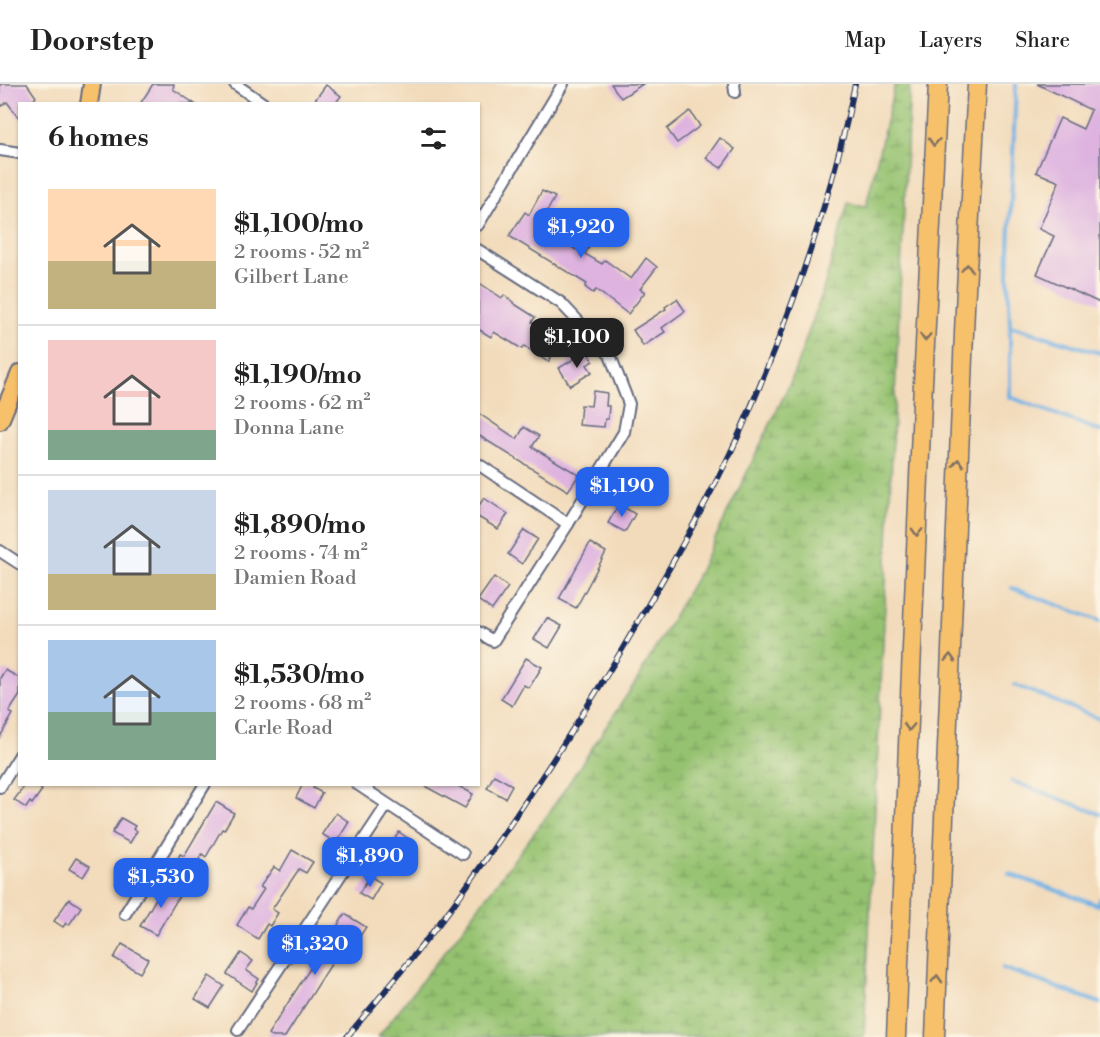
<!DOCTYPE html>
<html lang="en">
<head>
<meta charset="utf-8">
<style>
  :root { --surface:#fff; --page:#f6f6f6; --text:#222; --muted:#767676; --line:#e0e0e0; --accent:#2563eb }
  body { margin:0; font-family:"Libre Bodoni",serif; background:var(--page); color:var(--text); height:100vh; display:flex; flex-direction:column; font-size:22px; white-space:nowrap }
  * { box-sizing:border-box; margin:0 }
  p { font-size:20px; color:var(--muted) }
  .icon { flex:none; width:33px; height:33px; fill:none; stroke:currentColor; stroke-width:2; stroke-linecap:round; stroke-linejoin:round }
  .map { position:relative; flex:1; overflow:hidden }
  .sheet { position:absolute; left:18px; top:18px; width:462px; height:684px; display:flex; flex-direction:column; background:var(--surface); border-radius:0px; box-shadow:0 2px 4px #0004 }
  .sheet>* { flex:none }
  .price { position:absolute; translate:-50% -51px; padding:0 14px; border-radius:12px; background:var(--accent); color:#fff; font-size:20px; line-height:39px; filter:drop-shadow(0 2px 3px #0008) }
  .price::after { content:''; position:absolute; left:50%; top:36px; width:18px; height:14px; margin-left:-9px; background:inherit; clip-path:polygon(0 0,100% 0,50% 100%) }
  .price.selected { background:#222; color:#fff }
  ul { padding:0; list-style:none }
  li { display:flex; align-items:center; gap:18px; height:150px; padding:0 30px }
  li+li { border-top:2px solid var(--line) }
  li span { display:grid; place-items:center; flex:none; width:168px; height:120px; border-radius:0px; color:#555 }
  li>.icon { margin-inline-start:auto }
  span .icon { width:72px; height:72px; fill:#fffc; stroke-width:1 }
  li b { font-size:26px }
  h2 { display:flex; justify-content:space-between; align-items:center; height:72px; padding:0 30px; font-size:26px }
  header { display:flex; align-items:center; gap:36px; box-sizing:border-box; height:84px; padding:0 30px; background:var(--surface); border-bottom:2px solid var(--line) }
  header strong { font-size:28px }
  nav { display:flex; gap:33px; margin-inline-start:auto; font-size:21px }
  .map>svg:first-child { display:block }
</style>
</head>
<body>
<header>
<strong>Doorstep</strong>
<nav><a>Map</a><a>Layers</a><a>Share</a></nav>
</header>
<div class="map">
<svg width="1100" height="953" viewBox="0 0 1100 953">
  <defs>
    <pattern id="wetland-marsh" width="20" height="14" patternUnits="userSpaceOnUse" patternTransform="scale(1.5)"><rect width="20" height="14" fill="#95c270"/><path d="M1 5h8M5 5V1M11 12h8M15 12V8" fill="none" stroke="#799e5f"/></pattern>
  </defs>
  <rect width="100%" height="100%" fill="#fcf5e5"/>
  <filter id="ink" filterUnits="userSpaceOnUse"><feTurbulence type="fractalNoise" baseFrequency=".0167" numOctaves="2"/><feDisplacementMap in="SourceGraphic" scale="12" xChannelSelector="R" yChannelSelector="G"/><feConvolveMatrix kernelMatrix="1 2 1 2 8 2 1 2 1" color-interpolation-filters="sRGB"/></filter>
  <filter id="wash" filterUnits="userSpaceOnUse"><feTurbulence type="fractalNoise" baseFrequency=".008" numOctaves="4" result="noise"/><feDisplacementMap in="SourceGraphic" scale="24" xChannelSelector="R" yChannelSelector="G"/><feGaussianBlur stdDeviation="1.35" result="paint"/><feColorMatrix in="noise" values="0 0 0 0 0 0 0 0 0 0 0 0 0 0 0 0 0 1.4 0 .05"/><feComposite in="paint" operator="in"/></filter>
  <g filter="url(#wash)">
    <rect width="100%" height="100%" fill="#f2dbbb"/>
    <polygon fill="url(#wetland-marsh)" stroke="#587867" stroke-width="1.5" points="895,0 910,0 864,953 378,953 453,857 549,729 637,596 700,486 791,297 821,213 848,119 866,122"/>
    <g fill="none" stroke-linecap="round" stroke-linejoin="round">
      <g stroke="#71b1e5" stroke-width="4">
        <polyline points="1016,0 1008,190 1010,242 1100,269"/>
        <polyline points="1010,242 1010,313 1100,347"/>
        <polyline points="1012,504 1100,537"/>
        <polyline points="1015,601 1100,635"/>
        <polyline points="1012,697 1100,730"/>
        <polyline points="1009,790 1098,821 1100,815"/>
        <polyline points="1003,884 1100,919"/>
      </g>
    </g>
    <g id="blocks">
      <g fill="#deb3e0">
        <polygon points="0,0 27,0 36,13 30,20 20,20 20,35 7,18 0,23"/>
        <polygon points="153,0 174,0 173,5 195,20 140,20"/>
        <polygon points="611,0 643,0 621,14"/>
        <polygon points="1037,0 1100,0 1100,219 1037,190 1054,152 1039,145 1059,98 1036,88 1060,34 1083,45 1091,26"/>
        <polygon points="326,1 341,12 335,20 312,20"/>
        <polygon points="690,27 700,42 677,59 667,45"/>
        <polygon points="720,54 735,65 721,84 706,74"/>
        <polygon points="542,107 555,113 539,142 576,166 583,154 591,160 585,170 602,180 605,176 631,195 646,174 657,183 640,205 645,208 628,230 602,210 596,206 593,209 585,203 587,200 509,152 525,128 529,131"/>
        <polygon points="478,198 502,214 504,211 513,218 513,219 535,233 532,238 561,258 548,278 524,262 522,265 494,248 491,253 478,245"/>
        <polygon points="677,215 685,227 662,244 665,248 643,262 633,246 666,225 665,223"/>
        <polygon points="587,267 593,277 587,281 592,288 570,302 559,284"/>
        <polygon points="593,307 607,309 606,322 609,322 608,335 605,335 604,343 579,341 581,321 591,322"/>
        <polygon points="478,329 517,355 524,343 539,352 532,363 579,391 568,407 478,351"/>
        <polygon points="484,414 508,430 498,445 478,433 478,423"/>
        <polygon points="619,420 635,430 625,448 608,439"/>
        <polygon points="524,446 538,455 522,480 508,470"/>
        <polygon points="590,459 606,468 576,524 559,515"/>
        <polygon points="494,493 508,503 492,526 478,516"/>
        <polygon points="547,534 562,542 549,564 534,555"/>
        <polygon points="526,574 542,583 529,604 524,601 512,622 501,615"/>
        <polygon points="5,586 20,594 20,611 9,628 13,630 0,653 0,594"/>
        <polygon points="494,691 512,701 505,714 487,704"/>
        <polygon points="26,700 35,700 42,706 32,720 30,718 26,724 14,716"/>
        <polygon points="303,700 315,700 313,704 322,709 314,724 296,714"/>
        <polygon points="421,700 455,700 473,710 465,724"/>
        <polygon points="216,718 234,729 224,746 222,745 206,773 202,770 192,789 175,781 180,770 184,772"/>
        <polygon points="336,729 349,738 336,759 322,750"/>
        <polygon points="121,734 135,742 133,745 137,747 130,759 112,749"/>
        <polygon points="399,748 412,757 404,768 417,777 411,787 385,770"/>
        <polygon points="292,766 313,778 306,789 299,785 272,825 278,829 270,842 267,840 258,855 237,841 248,823 251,825 264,805 260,803 274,783 280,787"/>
        <polygon points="76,774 90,782 83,793 69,785"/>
        <polygon points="370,792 381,799 371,816 359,809"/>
        <polygon points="168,800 181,809 156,851 140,842 162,804 164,806"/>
        <polygon points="69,815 81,823 69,841 66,839 63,843 54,837"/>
        <polygon points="345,830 366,843 360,852 352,847 285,953 273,953 268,950"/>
        <polygon points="122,860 148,875 140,889 114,874"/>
        <polygon points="241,869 253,877 246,886 259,895 252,907 227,890"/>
        <polygon points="209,892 224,902 210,924 195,915"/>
      </g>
    </g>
  </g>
  <g filter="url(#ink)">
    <use href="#blocks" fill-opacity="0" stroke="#666b7f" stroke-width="1.5"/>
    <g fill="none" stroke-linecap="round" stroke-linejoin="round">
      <defs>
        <g id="street">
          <polyline points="235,0 264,20"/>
          <polyline points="734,0 735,8"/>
          <polyline points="0,66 20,69"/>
          <polyline points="478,141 563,0"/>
          <polyline points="478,166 561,219 610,271 629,320 624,348 568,440 493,557 478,548"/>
          <polyline points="478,380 568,440"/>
          <polyline points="0,467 20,480"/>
          <polyline points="357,700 463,770"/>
          <polyline points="0,703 20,671"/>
          <polyline points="125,830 205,700"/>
          <polyline points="238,946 387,721"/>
        </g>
        <g id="primary">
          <polyline points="89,20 92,0"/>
          <polyline points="0,337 20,289"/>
        </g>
        <g id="highway">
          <polyline points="896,953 922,320 938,0"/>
          <polyline points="935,953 965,225 977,0"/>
        </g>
      </defs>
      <use href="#street" stroke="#666b7f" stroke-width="14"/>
      <use href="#primary" stroke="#666b7f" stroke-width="20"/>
      <use href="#highway" stroke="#666b7f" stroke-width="21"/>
      <use href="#street" stroke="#fff" stroke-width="10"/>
      <use href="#primary" stroke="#f7c06b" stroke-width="16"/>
      <use href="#highway" stroke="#f7c06b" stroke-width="18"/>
      <defs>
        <path id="rail" d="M347 953C383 909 420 866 454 820 513 739 568 655 620 569 657 506 694 443 726 378 744 342 759 304 774 267 808 180 836 92 855 0"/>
      </defs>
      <use href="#rail" stroke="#1b2f5e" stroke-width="6"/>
      <use href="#rail" stroke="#fcf5e5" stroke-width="4" stroke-dasharray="11" stroke-linecap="butt"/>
    </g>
    <defs><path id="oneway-chevron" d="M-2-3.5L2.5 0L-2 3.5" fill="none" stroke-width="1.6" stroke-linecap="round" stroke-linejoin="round" transform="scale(1.5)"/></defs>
    <g stroke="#7e7064">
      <use href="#oneway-chevron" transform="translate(934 58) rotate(93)"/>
      <use href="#oneway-chevron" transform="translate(967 184) rotate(-87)"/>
      <use href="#oneway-chevron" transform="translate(925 253) rotate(93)"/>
      <use href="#oneway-chevron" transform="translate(958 379) rotate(-88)"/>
      <use href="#oneway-chevron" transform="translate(917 448) rotate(92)"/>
      <use href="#oneway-chevron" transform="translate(950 574) rotate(-88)"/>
      <use href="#oneway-chevron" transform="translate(909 643) rotate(92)"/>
      <use href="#oneway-chevron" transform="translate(937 895) rotate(-88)"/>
    </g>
  </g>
</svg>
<b class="price" style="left:581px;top:175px">$1,920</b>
<b class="price selected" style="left:577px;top:285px">$1,100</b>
<b class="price" style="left:622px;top:434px">$1,190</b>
<b class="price" style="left:370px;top:804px">$1,890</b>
<b class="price" style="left:161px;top:825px">$1,530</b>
<b class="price" style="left:315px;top:892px">$1,320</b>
<section class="sheet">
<h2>6 homes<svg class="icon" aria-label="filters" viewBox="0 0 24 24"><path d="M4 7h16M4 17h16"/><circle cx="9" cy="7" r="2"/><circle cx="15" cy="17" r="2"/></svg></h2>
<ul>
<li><span style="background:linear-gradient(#ffd9b3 60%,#c2b280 0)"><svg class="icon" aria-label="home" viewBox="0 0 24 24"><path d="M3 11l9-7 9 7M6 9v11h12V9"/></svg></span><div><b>$1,100/mo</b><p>2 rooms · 52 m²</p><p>Gilbert Lane</p></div></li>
<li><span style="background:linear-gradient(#f6c9c9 75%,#7fa58c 0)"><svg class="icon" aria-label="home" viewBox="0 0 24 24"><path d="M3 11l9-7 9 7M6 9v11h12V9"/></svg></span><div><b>$1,190/mo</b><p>2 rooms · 62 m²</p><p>Donna Lane</p></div></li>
<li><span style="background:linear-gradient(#c9d6e8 70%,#c2b280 0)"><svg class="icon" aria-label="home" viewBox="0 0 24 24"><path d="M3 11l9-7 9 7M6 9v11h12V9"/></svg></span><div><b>$1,890/mo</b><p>2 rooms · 74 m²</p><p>Damien Road</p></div></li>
<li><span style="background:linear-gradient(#a9c7e8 60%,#7fa58c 0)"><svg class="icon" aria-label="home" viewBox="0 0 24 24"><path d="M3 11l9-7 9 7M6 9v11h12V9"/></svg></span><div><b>$1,530/mo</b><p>2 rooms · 68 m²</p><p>Carle Road</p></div></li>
</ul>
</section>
</div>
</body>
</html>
